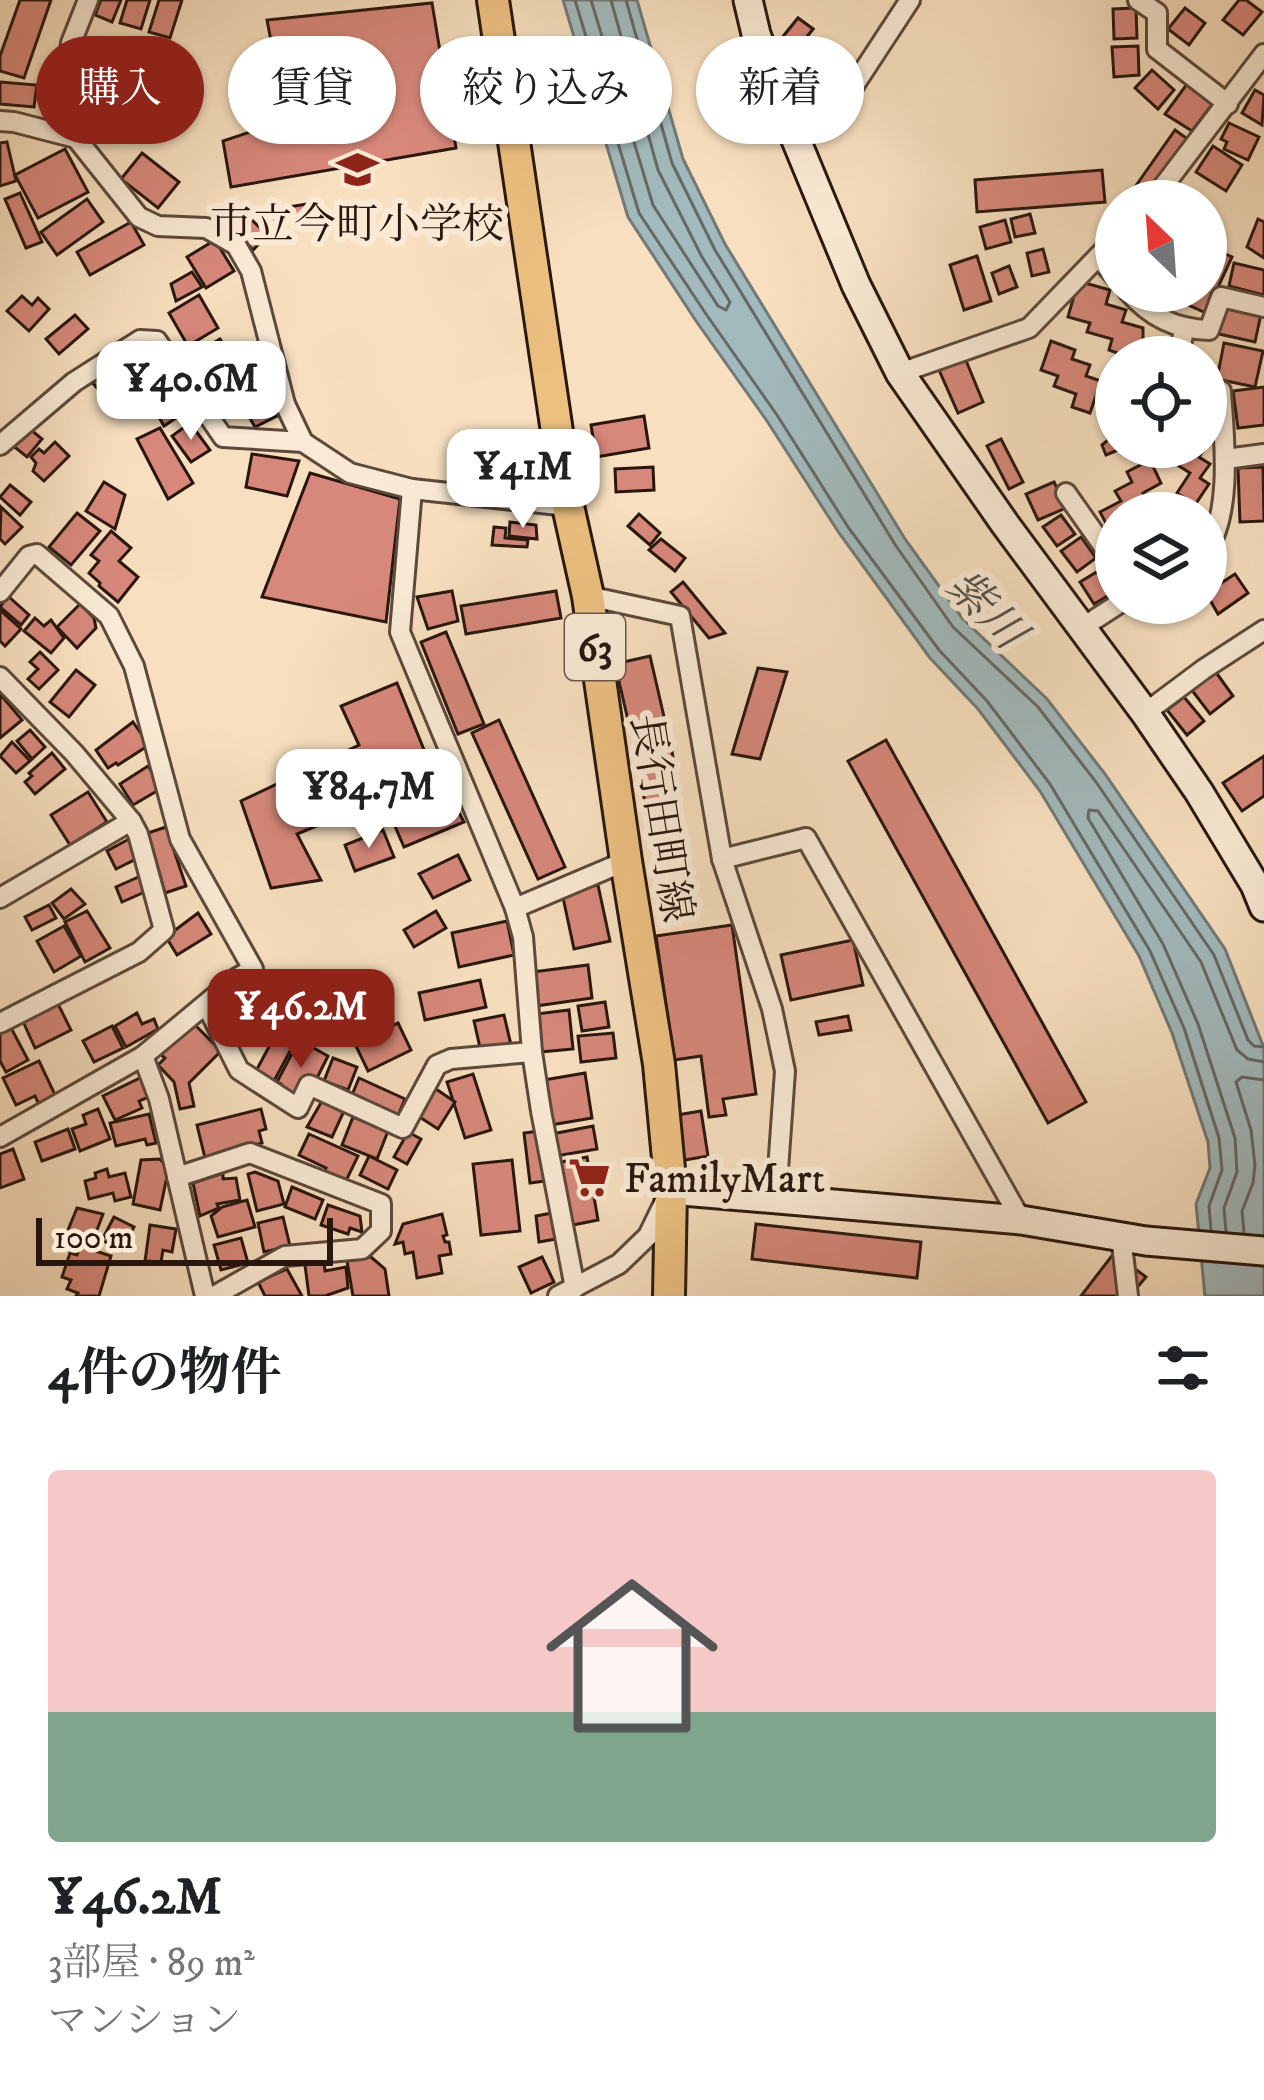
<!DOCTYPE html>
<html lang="ja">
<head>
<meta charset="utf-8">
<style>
  :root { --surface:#fff; --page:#f6f6f6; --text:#202124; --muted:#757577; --line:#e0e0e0; --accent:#8f2418 }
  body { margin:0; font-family:"IM FELL DW Pica","Noto Serif JP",serif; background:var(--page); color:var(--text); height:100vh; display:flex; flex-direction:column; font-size:45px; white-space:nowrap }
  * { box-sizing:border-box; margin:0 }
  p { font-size:39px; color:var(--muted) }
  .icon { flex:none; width:66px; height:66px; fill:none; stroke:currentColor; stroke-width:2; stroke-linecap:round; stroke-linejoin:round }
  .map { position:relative; height:1296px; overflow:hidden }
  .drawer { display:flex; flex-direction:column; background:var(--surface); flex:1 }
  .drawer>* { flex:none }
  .hud { position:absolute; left:36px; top:36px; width:1194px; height:108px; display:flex; gap:24px }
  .needle { width:78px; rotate:335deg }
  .controls { position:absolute; left:1095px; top:180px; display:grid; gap:24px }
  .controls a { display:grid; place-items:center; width:132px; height:132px; border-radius:50%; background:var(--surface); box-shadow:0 3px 9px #0004; font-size:60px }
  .scale { position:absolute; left:36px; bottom:30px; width:297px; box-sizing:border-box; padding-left:12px; border:6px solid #29170f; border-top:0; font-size:33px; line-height:42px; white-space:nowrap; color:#29170f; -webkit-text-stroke:9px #faead5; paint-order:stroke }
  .price { position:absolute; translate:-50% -102px; padding:0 27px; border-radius:24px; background:#fff; color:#222; font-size:39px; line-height:78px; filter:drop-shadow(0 3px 6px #0008) }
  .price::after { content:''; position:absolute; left:50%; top:72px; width:36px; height:27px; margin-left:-18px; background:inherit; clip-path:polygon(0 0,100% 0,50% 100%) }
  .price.on { background:var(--accent); color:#fff }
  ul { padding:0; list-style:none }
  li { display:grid; align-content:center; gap:24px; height:636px; padding:0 48px }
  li+li { border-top:3px solid var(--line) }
  li span { display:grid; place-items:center; height:372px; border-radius:12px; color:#555 }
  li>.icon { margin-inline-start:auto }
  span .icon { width:216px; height:216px; fill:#fffc; stroke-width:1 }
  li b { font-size:51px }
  h2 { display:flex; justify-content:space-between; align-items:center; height:144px; padding:0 48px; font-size:51px }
  .pill { padding:0 42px; border-radius:54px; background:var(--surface); box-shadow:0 3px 9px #0004; font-size:42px; line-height:108px }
  .pill.on { background:var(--accent); color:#fff }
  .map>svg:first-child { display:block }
</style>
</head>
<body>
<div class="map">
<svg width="1264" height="1296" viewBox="0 0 1264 1296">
  <rect width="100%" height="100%" fill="#f7dfbf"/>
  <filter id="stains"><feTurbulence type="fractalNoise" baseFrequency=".00167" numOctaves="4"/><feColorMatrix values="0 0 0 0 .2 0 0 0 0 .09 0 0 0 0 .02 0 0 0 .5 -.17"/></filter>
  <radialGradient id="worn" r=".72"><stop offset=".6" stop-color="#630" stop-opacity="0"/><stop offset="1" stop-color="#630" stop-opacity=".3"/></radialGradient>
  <polygon fill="#a2babd" stroke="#727977" stroke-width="3" points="563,0 637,0 683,159 725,244 905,539 962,618 1047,699 1105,774 1225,949 1264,1048 1264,1296 1205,1296 1196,1204 1210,1168 1208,1142 1172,1033 1139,956 1040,791 978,709 930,658 839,533 767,421 696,321 628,217"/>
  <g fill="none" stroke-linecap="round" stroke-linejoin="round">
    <g stroke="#666866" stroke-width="3">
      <polyline points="575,0 639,213 706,314 777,415 848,527 939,650 987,701 1050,784 1150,951 1184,1028 1219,1138 1222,1170 1209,1206 1211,1230"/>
      <polyline points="591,0 653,205 718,306 726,310 730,302 702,257 658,170 611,0"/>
      <polyline points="626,0 672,163 715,250 896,546 953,627 1038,707 1096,782 1214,955 1248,1040 1254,1046 1264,1047"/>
      <polyline points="1226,1231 1224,1208 1237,1172 1235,1138 1198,1024 1163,944 1088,818 1089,810 1098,811 1201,962 1237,1050 1248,1059 1264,1062"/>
      <polyline points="1244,1233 1242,1211 1253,1183 1255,1165 1251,1130 1236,1082 1242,1077 1264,1080"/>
    </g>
  </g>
  <g fill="#d7887b" stroke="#29170f" stroke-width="3">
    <polygon points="20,0 51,0 24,78 0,71 0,56"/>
    <polygon points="101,0 121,0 112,22 95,15"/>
    <polygon points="127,0 150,0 141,29 120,23"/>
    <polygon points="159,0 182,0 170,38 149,32"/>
    <polygon points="1239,0 1246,0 1262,12 1243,35 1223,20"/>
    <polygon points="432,3 456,148 231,187 223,141 286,120 267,20"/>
    <polygon points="1136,8 1137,38 1114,39 1113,9"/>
    <polygon points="1185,8 1205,23 1189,45 1168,29"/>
    <polygon points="798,18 813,29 792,55 777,44"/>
    <polygon points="798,18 813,29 792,55 777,44"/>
    <polygon points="1138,46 1139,75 1114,77 1112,47"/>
    <polygon points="1152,70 1174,90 1158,109 1135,88"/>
    <polygon points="0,82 37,85 34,107 0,104"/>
    <polygon points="1187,84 1214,102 1192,131 1165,114"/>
    <polygon points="1255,90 1264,95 1262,125 1242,113"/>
    <polygon points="1229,123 1259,137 1248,160 1224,149 1227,142 1221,139"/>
    <polygon points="1175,130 1189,140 1146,201 1135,201 1128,197"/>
    <polygon points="7,142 16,181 0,186 0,143"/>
    <polygon points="1213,146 1242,165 1226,191 1196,172"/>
    <polygon points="65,149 88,192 38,218 15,175"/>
    <polygon points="142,153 179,182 158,208 121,179"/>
    <polygon points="1102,170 1105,202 977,212 975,180"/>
    <polygon points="20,193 42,242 26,248 5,199"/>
    <polygon points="87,199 103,222 57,255 41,232"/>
    <polygon points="307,204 308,216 275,221 276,209"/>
    <polygon points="240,208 267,235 253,250 227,223"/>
    <polygon points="1030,214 1035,233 1015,237 1011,219"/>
    <polygon points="1258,219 1264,222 1264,258 1247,247"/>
    <polygon points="1005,220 1011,242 986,249 980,227"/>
    <polygon points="131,222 144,245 90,275 77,252"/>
    <polygon points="215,240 234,271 206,288 187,257"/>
    <polygon points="1043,249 1049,272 1032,276 1027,253"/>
    <polygon points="1217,250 1232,257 1206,313 1184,303 1189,291 1206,291 1206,258 1213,258"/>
    <polygon points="977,256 991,301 964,310 950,265"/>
    <polygon points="1234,263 1264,270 1264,295 1229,286"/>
    <polygon points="1009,266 1017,287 999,294 992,273"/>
    <polygon points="192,272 202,287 176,301 171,284"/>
    <polygon points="1078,281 1110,290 1106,304 1126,310 1122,322 1143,328 1143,339 1164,344 1161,357 1128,357 1109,350 1112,339 1087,332 1090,323 1068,317"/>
    <polygon points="199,295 218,328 188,346 169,313"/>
    <polygon points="22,296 32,305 38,298 49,309 29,331 7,311"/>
    <polygon points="1225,306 1261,314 1255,342 1219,334"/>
    <polygon points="75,315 88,329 59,354 46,339"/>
    <polygon points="220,339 232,360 205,375 194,354"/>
    <polygon points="1051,341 1075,350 1072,359 1090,365 1086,376 1101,381 1090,413 1072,407 1076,394 1054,386 1058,376 1041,370"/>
    <polygon points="1224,343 1263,351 1255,387 1217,379"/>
    <polygon points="140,347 166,373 122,417 91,381"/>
    <polygon points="256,351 274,389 258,397 239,359"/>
    <polygon points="965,358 983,402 958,413 939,370"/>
    <polygon points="167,379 186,411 164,426 146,394"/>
    <polygon points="1264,387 1264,425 1238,428 1233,391"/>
    <polygon points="269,394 281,414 255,427 244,408"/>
    <polygon points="644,416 649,448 596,457 591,425"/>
    <polygon points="1116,420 1116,447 1125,447 1106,455 1102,445 1108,440 1102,426"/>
    <polygon points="190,423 210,450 191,462 172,436"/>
    <polygon points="160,428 193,483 168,499 137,439"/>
    <polygon points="30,429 42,439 27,457 12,445"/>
    <polygon points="1001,439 1023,482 1009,489 987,446"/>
    <polygon points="55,442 69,456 44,481 33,471 36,463 31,457 39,449 44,453"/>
    <polygon points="480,443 516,449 513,473 475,469"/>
    <polygon points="1188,447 1206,447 1199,457 1210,464 1200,478 1209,484 1195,505 1177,493 1190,473 1179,466 1190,449"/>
    <polygon points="252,454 299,461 287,496 246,487"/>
    <polygon points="1150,460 1161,483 1143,493 1147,500 1124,513 1116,513 1116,530 1111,533 1100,512 1121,501 1115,491 1132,482 1127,472"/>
    <polygon points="653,467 654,490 616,492 615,469"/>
    <polygon points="1263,467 1264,521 1240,522 1238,468"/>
    <polygon points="310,473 400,499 386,622 262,597"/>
    <polygon points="104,482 125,495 115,529 86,511"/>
    <polygon points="1054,482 1066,508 1038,520 1026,494"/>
    <polygon points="10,485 31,502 20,515 0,497"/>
    <polygon points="1,507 22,527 5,544 0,539"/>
    <polygon points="77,513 100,531 71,565 49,547"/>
    <polygon points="639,514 660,533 650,545 628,526"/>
    <polygon points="1061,515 1075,534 1057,546 1043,527"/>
    <polygon points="510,522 536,525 537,539 509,536"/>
    <polygon points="494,527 506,528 505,538 528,540 527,547 492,545"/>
    <polygon points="111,531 131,548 119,561 138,577 118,602 99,586 100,583 89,573 99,561 91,555"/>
    <polygon points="1081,537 1096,558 1077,572 1061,551"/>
    <polygon points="661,539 685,558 675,571 649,550"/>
    <polygon points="1105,567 1116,591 1094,604 1080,582"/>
    <polygon points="1235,574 1248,593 1218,614 1206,593"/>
    <polygon points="683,582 725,633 709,638 671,592"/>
    <polygon points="452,591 458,621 428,629 417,597"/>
    <polygon points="556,591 561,618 466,634 461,606"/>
    <polygon points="8,596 29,615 21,625 0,607"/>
    <polygon points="80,604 94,618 96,628 77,648 57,627"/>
    <polygon points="0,610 21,629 5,646 0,641"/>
    <polygon points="35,618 44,626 51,620 64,638 51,653 24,631"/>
    <polygon points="446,632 484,724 458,734 421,642"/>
    <polygon points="40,652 58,670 39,689 28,679 38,669 30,662"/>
    <polygon points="650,656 665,721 630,729 615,664"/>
    <polygon points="758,668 787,672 760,759 732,754"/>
    <polygon points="76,670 95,685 69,717 50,702"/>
    <polygon points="1215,671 1233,696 1210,714 1191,689"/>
    <polygon points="397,683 435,777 297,834 321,880 271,888 241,801 359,745 341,706"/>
    <polygon points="0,694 22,720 0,738"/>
    <polygon points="1184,697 1204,721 1187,735 1167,710"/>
    <polygon points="499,720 565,867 538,879 472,733"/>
    <polygon points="133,722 149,745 118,765 116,763 108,768 96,750"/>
    <polygon points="30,730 45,747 32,759 17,741"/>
    <polygon points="670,735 683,836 650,841 636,739"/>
    <polygon points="886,740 1086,1102 1048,1123 848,761"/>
    <polygon points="12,742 30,761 16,773 0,756"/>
    <polygon points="52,753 65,769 35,794 25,782 32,776 29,773"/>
    <polygon points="1264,756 1264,796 1242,811 1223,783"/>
    <polygon points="148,766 162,788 133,805 120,784"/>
    <polygon points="88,792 107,822 70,845 51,815"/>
    <polygon points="448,792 464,822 404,847 391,817"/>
    <polygon points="166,827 186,886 165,893 148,833"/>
    <polygon points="383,830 394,857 355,871 345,845"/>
    <polygon points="131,838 140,857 116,869 107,851"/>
    <polygon points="458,855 470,880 433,898 419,874"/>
    <polygon points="143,875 149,890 122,902 116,887"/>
    <polygon points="598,885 610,941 574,949 562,893"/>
    <polygon points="71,889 85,904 64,919 52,903"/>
    <polygon points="49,905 56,918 32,930 25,917"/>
    <polygon points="87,911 110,948 85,962 65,922"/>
    <polygon points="436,911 446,928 414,947 404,930"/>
    <polygon points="198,913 211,934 177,955 166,937"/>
    <polygon points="507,921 514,955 459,967 452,933"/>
    <polygon points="732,925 756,1094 723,1099 726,1115 709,1117 701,1056 674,1060 656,936"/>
    <polygon points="64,926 81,956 54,972 37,941"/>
    <polygon points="853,940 863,985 791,1000 781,955"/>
    <polygon points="588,965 592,998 536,1006 532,972"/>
    <polygon points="480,980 486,1007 425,1020 419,993"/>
    <polygon points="56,1000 71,1030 35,1048 21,1017"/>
    <polygon points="605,1002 609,1027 582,1031 578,1006"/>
    <polygon points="569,1010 573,1049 540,1052 536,1014"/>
    <polygon points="137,1013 142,1024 154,1019 158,1029 126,1047 115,1026"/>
    <polygon points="504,1015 511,1045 481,1052 474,1021"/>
    <polygon points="848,1016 851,1030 819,1035 816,1022"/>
    <polygon points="193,1023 221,1051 189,1083 194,1106 180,1109 174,1082 158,1065 165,1058 158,1052"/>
    <polygon points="398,1023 411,1050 368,1071 355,1044"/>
    <polygon points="9,1024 28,1060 6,1072 0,1061 0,1029"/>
    <polygon points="112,1026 123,1048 94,1062 83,1041"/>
    <polygon points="278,1030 296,1040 274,1081 256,1071"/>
    <polygon points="613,1033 616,1058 581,1062 578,1036"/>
    <polygon points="299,1040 328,1056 317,1078 313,1076 298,1103 277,1092 281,1084 277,1082"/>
    <polygon points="333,1058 357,1067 348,1090 324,1081"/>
    <polygon points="39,1061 58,1101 41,1109 35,1096 16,1105 3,1078"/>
    <polygon points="585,1073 592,1118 551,1125 544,1080"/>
    <polygon points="473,1074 491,1130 465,1138 447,1082"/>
    <polygon points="142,1077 151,1096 139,1101 142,1108 115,1120 103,1096"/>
    <polygon points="359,1078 405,1099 396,1120 350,1100"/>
    <polygon points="436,1089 455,1102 438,1129 418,1116"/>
    <polygon points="322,1101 344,1111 332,1137 307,1127"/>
    <polygon points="98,1109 110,1139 80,1151 72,1129 86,1124 83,1115"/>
    <polygon points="261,1109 266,1129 259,1131 262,1143 205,1158 197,1125"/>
    <polygon points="701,1111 708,1156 679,1161 671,1116"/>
    <polygon points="149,1114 156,1143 147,1145 145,1139 116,1146 110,1123"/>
    <polygon points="353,1117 388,1131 377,1159 342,1145"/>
    <polygon points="593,1126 597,1149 556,1156 552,1134"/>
    <polygon points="68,1129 75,1149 42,1161 35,1142"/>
    <polygon points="540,1131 545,1181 530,1183 524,1133"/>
    <polygon points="408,1132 421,1139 407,1164 394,1157"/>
    <polygon points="309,1134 358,1156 343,1187 322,1177 326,1168 299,1155"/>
    <polygon points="13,1149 24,1179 0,1188 0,1154"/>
    <polygon points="369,1156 397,1170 388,1189 360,1175"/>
    <polygon points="587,1157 598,1220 568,1226 556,1163"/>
    <polygon points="160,1159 172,1173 171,1182 166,1181 160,1210 133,1204 141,1160"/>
    <polygon points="512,1160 520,1231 481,1235 473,1164"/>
    <polygon points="107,1169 109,1177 125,1173 131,1197 115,1201 113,1193 89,1199 85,1181 96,1178 95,1173"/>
    <polygon points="255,1172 278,1181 284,1204 257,1211 248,1174"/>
    <polygon points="223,1173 223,1179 236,1178 240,1200 217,1204 219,1208 200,1216 193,1183"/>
    <polygon points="292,1187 323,1200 315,1219 285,1207"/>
    <polygon points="247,1200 255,1227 218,1237 211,1216 222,1207"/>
    <polygon points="328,1205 360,1216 362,1232 350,1228 348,1234 321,1225"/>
    <polygon points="77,1208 103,1214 94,1238 68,1230"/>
    <polygon points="552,1213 556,1239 539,1242 536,1216"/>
    <polygon points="442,1214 447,1235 443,1236 445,1242 449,1242 451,1254 439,1256 442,1273 417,1278 413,1252 405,1254 403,1242 395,1244 403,1224"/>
    <polygon points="114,1217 134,1227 122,1251 102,1240"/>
    <polygon points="283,1217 290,1246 264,1252 258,1223"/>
    <polygon points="756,1224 921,1242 917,1278 752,1259"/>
    <polygon points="150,1225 176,1229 172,1252 163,1250 161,1262 145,1261"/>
    <polygon points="241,1238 248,1263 221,1270 214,1245"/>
    <polygon points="80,1246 111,1256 99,1296 76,1296 78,1293 67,1289 71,1280 62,1277 70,1253 77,1255"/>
    <polygon points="1114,1253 1146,1277 1130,1296 1081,1296"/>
    <polygon points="371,1257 385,1269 389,1296 353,1296 347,1261"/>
    <polygon points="542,1257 554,1282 531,1293 519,1267"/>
    <polygon points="324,1261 325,1271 346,1267 348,1288 325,1296 309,1296 305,1265"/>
    <polygon points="287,1269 302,1296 265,1296 258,1282"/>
  </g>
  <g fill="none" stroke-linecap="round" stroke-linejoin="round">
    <defs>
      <g id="street">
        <polyline points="88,0 71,43 66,80 76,138 139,217 158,226 206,228 236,245 251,271 285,404 303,442"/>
        <polyline points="1138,0 1157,13 1157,49 1228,104"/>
        <polyline points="0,121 14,122 76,138"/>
        <polyline points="796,138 834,116 910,0"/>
        <polyline points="1152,201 1264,54"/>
        <polyline points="1098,257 1116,277"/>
        <path d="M1128 291C1150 317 1175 329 1209 330L1221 297 1264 307"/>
        <polyline points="1179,357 1184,329"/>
        <polyline points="900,373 1029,328 1116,238"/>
        <path d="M1206 389 1221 391C1224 437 1233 512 1206 551"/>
        <polyline points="0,445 74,382 140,340 157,341 223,437 303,442 350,473 412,489 568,506"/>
        <polyline points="1226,459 1264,454"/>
        <polyline points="412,489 400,632 515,908 523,937 532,1052 541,1111 575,1288"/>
        <polyline points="1066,493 1116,564"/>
        <polyline points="0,592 29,556 37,554 109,616 134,666 180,839 253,969 237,978 143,1056 0,1137"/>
        <polyline points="588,596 680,616 722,859 772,1009 785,1071 776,1198"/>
        <polyline points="1083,627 1120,603"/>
        <polyline points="0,677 74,753 131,821 138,834 164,930 139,952 0,1023"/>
        <polyline points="1145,713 1204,669 1264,630"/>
        <polyline points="722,859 806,838 1021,1220"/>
        <polyline points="0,898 131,821"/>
        <polyline points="515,908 626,861"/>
        <polyline points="207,1006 239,1070 298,1108 309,1085 403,1128 437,1065 451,1059 532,1052"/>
        <polyline points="143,1056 159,1099 205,1296"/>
        <polyline points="177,1177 250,1153 381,1204 381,1231 362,1249 285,1256 214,1296"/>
        <polyline points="1121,1236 1128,1296"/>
        <polyline points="558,1296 619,1264 648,1236 666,1199"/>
      </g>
      <g id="secondary">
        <polyline points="748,0 756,34 782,106 856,285 900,373 1005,524 1145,713 1199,792 1255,885 1264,907"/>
        <polyline points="671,1190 1021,1220 1146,1241 1264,1251"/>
      </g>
      <polyline id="primary" points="493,0 568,506 588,596 626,861 659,1064 671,1190 669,1296"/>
    </defs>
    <use href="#street" stroke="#5c493b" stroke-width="24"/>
    <use href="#secondary" stroke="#29170f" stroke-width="33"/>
    <use href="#primary" stroke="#29170f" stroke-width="36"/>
    <use href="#street" stroke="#faead5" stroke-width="18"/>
    <use href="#secondary" stroke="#faead5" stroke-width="27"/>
    <use href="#primary" stroke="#ecc080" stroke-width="30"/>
  </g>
  <defs>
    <symbol id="school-bare" viewBox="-9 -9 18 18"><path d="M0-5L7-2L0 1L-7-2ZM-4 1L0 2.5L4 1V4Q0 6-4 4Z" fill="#8f2418" stroke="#faead5" stroke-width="2.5" paint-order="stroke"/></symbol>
    <symbol id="supermarket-bare" viewBox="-9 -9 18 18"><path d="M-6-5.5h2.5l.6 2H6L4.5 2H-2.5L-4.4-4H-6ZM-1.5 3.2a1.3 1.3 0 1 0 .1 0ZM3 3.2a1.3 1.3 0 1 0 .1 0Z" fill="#8f2418" stroke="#faead5" stroke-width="2.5" paint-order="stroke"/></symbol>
  </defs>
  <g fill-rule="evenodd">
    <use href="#school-bare" x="328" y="140" width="59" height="59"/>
    <use href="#supermarket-bare" x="560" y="1148" width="59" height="59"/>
  </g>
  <g text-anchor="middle" stroke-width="12" stroke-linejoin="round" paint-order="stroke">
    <rect fill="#faead5" stroke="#68564a" stroke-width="3" x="565" y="614" width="60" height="66" rx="9"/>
    <g font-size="39" font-weight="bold" fill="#29170f">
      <text x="595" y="661">63</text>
    </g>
    <g font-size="42" fill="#29170f" stroke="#faead5">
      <text x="357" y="238">市立今町小学校</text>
      <text x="624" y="1192" text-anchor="start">FamilyMart</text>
    </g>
    <g font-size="42" fill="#29170f" stroke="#faead5">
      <text transform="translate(663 818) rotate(81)" y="15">長行田町線</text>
    </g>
    <g font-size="45" font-style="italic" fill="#53504c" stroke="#faead5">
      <text transform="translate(987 608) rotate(46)" y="16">紫川</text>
    </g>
  </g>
  <rect width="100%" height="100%" filter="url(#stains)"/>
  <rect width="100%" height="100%" fill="url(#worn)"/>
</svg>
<div class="controls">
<a><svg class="needle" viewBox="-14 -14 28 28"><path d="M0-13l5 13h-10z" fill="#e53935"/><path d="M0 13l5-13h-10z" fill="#757577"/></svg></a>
<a><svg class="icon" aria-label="locate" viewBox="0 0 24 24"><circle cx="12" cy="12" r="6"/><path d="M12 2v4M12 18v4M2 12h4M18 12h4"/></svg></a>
<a><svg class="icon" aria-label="layers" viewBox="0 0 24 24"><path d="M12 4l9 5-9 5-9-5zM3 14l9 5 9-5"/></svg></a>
</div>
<div class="scale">100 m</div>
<b class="price" style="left:191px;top:443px">¥40.6M</b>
<b class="price" style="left:523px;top:531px">¥41M</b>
<b class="price" style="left:369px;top:851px">¥84.7M</b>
<b class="price on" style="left:301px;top:1071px">¥46.2M</b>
<div class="hud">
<a class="pill on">購入</a>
<a class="pill">賃貸</a>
<a class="pill">絞り込み</a>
<a class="pill">新着</a>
</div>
</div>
<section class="drawer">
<h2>4件の物件<svg class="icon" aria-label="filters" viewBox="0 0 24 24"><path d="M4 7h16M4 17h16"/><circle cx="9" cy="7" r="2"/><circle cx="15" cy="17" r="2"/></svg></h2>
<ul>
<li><span style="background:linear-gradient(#f6c9c9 65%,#7fa58c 0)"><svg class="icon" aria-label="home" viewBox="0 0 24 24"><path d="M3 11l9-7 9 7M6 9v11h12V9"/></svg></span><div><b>¥46.2M</b><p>3部屋 · 89 m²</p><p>マンション</p></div></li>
</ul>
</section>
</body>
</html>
